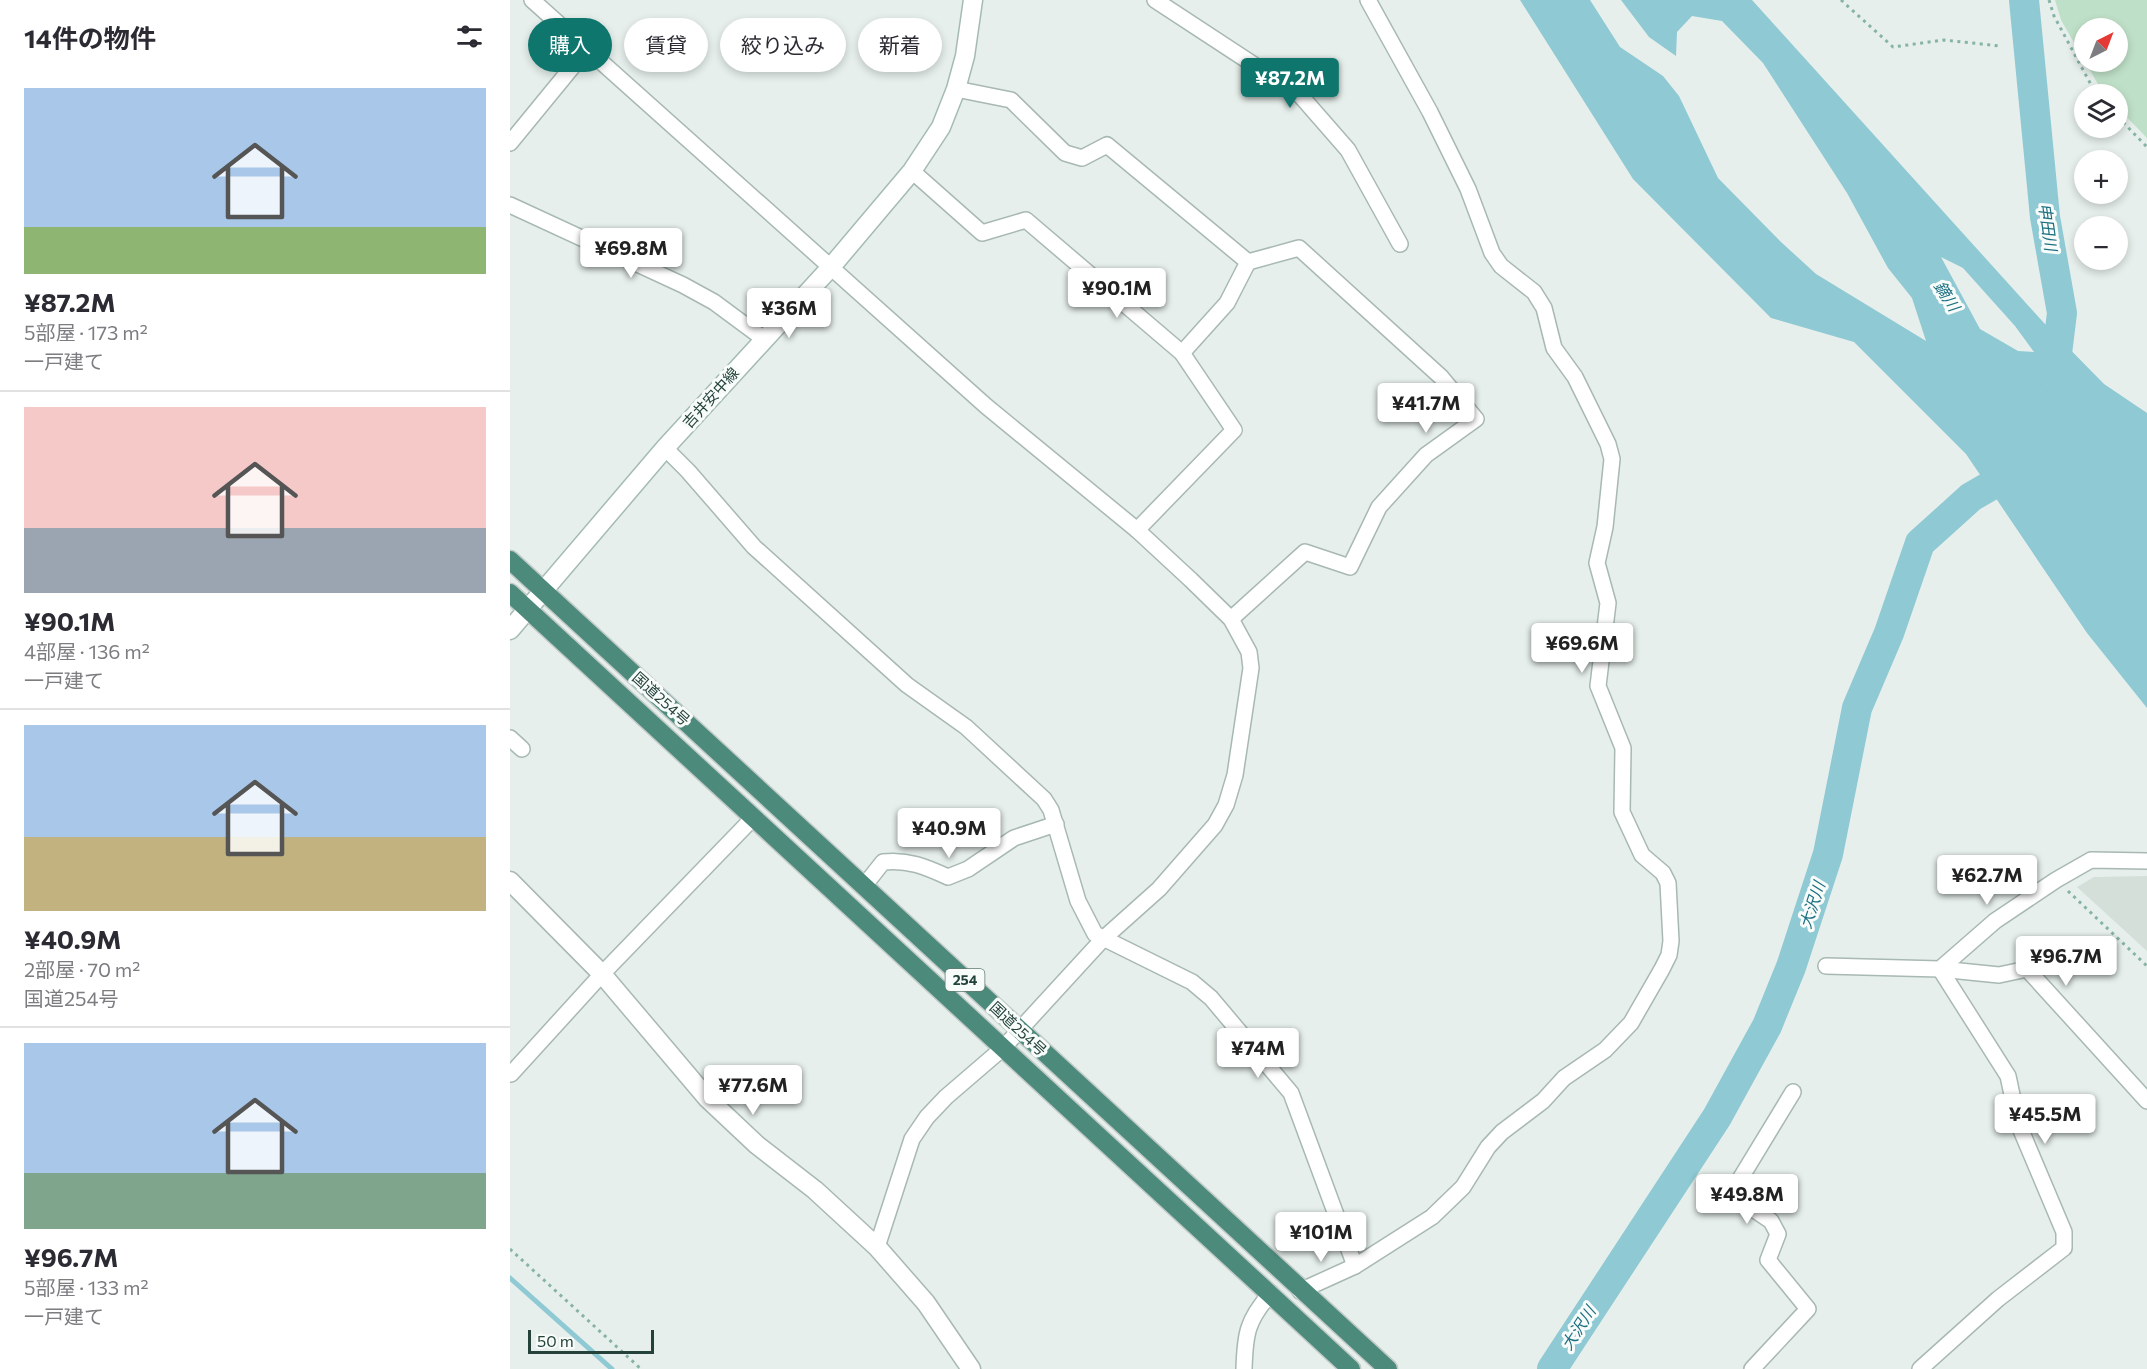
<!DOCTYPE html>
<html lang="ja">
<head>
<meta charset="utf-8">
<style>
  :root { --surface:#fff; --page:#f7f7f7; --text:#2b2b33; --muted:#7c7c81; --line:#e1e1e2; --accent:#0f766e }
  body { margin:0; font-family:Commissioner,"Noto Sans JP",sans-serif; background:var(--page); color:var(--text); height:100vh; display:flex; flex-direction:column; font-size:22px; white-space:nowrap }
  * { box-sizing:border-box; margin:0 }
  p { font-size:20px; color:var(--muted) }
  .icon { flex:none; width:33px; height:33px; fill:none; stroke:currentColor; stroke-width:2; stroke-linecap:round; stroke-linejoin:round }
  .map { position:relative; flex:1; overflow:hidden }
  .side { display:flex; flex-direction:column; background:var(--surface); width:510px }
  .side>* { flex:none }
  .banner { position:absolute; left:18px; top:18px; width:570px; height:54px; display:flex; gap:12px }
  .needle { width:39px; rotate:42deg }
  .fabs { position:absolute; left:1564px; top:18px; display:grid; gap:12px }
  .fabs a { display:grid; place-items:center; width:54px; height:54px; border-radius:50%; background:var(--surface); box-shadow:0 3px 9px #0003; font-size:30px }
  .scale { position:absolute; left:18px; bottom:15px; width:126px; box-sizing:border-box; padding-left:6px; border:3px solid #24423a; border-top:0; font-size:16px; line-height:21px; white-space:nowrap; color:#24423a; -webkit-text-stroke:4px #f7fbf9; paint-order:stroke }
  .price { position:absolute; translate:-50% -51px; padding:0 14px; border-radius:6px; background:#fff; color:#222; font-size:20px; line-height:39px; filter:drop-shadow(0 2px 3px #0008) }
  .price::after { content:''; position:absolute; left:50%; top:36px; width:18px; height:14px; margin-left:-9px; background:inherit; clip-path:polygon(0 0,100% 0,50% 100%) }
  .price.on { background:var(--accent); color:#fff }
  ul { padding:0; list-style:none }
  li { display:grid; align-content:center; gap:12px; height:318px; padding:0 24px }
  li+li { border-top:2px solid var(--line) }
  li span { display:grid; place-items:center; height:186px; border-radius:0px; color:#555 }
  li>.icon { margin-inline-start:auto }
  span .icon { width:108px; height:108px; fill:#fffc; stroke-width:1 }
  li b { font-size:26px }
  h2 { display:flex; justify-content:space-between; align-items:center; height:72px; padding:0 24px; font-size:26px }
  .pill { padding:0 21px; border-radius:27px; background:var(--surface); box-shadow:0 3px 9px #0003; font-size:21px; line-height:54px }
  .pill.on { background:var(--accent); color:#fff }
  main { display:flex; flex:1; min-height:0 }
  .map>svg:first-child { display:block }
</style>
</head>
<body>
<main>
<section class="side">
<h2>14件の物件<svg class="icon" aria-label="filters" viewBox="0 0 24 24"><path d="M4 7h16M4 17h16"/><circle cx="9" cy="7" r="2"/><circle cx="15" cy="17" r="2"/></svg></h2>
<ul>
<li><span style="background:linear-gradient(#a9c7e8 75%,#8fb573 0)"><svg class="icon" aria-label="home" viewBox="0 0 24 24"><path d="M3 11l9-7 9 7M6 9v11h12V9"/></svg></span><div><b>¥87.2M</b><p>5部屋 · 173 m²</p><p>一戸建て</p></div></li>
<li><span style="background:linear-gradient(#f6c9c9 65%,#9aa5b1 0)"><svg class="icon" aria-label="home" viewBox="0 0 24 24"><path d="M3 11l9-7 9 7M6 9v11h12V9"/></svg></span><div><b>¥90.1M</b><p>4部屋 · 136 m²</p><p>一戸建て</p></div></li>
<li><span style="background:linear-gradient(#a9c7e8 60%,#c2b280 0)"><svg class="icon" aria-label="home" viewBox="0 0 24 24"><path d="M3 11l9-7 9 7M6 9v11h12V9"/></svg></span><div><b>¥40.9M</b><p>2部屋 · 70 m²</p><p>国道254号</p></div></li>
<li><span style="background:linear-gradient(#a9c7e8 70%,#7fa58c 0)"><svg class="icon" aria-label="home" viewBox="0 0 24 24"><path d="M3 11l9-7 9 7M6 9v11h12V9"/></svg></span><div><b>¥96.7M</b><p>5部屋 · 133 m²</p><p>一戸建て</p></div></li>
</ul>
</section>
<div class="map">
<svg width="1637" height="1369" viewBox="0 0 1637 1369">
  <rect width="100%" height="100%" fill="#e6efeb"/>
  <polygon fill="#d4dfda" points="1637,876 1637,951 1567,887 1584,877"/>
  <path fill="#bfe0c8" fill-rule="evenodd" d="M1545 0H1637V138L1608 108V94H1595L1592 91 1551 20ZM1575 28H1608V62H1575Z"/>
  <path fill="#8ec9d4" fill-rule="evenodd" d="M1010 0H1080L1110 47 1153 76 1169 96 1208 178 1271 242 1306 274 1416 341 1402 298 1378 268 1337 193 1253 63 1212 21 1182 16 1167 32 1166 56 1139 37 1111 0H1242L1534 323 1594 384 1637 413V708L1577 633 1456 454 1344 342 1261 318 1123 179ZM1431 257 1453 268 1505 326 1524 352 1508 351 1470 329Z"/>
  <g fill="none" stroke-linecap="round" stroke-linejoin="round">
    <polyline stroke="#8ec9d4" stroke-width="5" points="0,1278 102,1369"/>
    <g stroke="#8ec9d4" stroke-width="30">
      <polyline points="1514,0 1535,217 1552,313 1544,378"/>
      <polyline points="1042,1369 1207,1117 1257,1026 1281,967 1318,854 1347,708 1379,633 1410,543 1461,497 1513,467"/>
    </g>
    <defs>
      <g id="minor">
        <polyline points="22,0 476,406 627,530 681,580 721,619 739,652 741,668 725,775 716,805 705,825 649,889 593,939 493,1048 436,1097 417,1117 402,1139 367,1247"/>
        <polyline points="645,0 790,95 838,150 890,244"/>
        <polyline points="446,89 501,100 555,153 572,158 597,145 738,262 717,303 672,353"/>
        <polyline points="0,143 77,49"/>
        <polyline points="402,171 472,233 516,220 672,353 724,430 627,530"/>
        <polyline points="0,205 173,285 204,302 254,339"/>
        <polyline points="155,448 178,471 244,547 397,685 456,727 534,799 541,810 568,901 585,934 682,982 701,998 781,1093 845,1266"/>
        <polyline points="721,619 795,552 840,567 869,507 916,455 966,419 931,377 789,248 738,262"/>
        <polyline points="0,738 12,749"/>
        <path d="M354 886 373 862C398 859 416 867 438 877L458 869 504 838 546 824"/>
        <polyline points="1316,966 1430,969 1485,921 1546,880 1581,860 1637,861"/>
        <polyline points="1430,969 1489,975 1517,969 1637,1101"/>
        <polyline points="1,1074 92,974 244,817"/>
        <polyline points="790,1291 845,1266 922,1217 953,1187 978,1147 992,1132 1033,1101 1054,1078 1095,1050 1121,1023 1152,969 1159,955 1161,941 1158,883 1153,873 1132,855 1112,812 1113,748 1088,686 1098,603 1087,563 1095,527 1102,459 1098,444 1065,377 1044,348 1034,308 1024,292 991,266 982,253 958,189 920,112 858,0"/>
        <path d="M734 1369C735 1334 737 1320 761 1293"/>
        <polyline points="1242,1369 1298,1309 1258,1260 1268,1234 1261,1221 1221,1194 1283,1092"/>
        <polyline points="1410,1369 1488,1299 1554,1248 1554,1232 1508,1123 1498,1076 1430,969"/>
      </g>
      <polyline id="tertiary" points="0,881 92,974 197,1098 247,1145 305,1190 367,1247 416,1303 461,1369"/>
      <polyline id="secondary" points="0,630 155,448 321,267 402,171 431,127 446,89 455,56 463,0"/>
      <g id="trunk">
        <polyline points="0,560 878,1369"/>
        <polyline points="0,593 841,1369"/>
      </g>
    </defs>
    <use href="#minor" stroke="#a8b8b2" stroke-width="18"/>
    <use href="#tertiary" stroke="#a8b8b2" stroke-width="21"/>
    <use href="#secondary" stroke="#a4bbb3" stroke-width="21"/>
    <use href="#trunk" stroke="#c2cac8" stroke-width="21"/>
    <g stroke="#86b3a5" stroke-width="3" stroke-dasharray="3 4.5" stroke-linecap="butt">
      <polyline points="1331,0 1383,47 1434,40 1490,46"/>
      <polyline points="1539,0 1544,16 1586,94"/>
      <polyline points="1608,117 1637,147"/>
      <polyline points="1558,891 1637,966"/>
      <polyline points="0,1249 131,1369"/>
    </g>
    <use href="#minor" stroke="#fff" stroke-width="15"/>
    <use href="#tertiary" stroke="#fff" stroke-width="18"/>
    <use href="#secondary" stroke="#fff" stroke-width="18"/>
    <use href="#trunk" stroke="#4c8a7c" stroke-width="18"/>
  </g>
  <g text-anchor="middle" stroke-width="6" stroke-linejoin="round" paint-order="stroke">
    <rect fill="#f7fbf9" stroke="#637a73" stroke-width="1.5" x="435.5" y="969" width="39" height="22" rx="4.5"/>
    <g font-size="14" font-weight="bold" fill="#24423a">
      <text x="455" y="985">254</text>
    </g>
    <g font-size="15" fill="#24423a" stroke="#f7fbf9">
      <text transform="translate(201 398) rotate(-48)" y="5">吉井安中線</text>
      <text transform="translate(151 699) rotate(42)" y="5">国道254号</text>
      <text transform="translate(508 1029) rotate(43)" y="5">国道254号</text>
    </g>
    <g font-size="16" font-style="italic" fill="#1c6f80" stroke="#f7fbf9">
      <text transform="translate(1538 227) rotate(82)" y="6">申田川</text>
      <text transform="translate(1437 296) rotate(57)" y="6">鏑川</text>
      <text transform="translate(1302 905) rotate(-72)" y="6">大沢川</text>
      <text transform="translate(1068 1328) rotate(-57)" y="6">大沢川</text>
    </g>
  </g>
</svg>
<div class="fabs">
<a><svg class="needle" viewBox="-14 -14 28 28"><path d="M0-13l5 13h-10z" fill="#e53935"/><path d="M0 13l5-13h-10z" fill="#7c7c81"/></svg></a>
<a><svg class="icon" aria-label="layers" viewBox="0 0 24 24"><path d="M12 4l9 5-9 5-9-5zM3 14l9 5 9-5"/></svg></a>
<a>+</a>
<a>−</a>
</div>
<div class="scale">50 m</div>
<b class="price on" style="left:780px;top:109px">¥87.2M</b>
<b class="price" style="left:121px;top:279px">¥69.8M</b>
<b class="price" style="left:607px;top:319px">¥90.1M</b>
<b class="price" style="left:279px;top:339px">¥36M</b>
<b class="price" style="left:916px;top:434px">¥41.7M</b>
<b class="price" style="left:1072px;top:674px">¥69.6M</b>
<b class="price" style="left:439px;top:859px">¥40.9M</b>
<b class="price" style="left:1477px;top:906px">¥62.7M</b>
<b class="price" style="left:1556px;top:987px">¥96.7M</b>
<b class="price" style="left:748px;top:1079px">¥74M</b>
<b class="price" style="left:243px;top:1116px">¥77.6M</b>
<b class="price" style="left:1535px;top:1145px">¥45.5M</b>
<b class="price" style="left:1237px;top:1225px">¥49.8M</b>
<b class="price" style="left:811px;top:1263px">¥101M</b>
<div class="banner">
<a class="pill on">購入</a>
<a class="pill">賃貸</a>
<a class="pill">絞り込み</a>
<a class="pill">新着</a>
</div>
</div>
</main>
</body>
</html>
